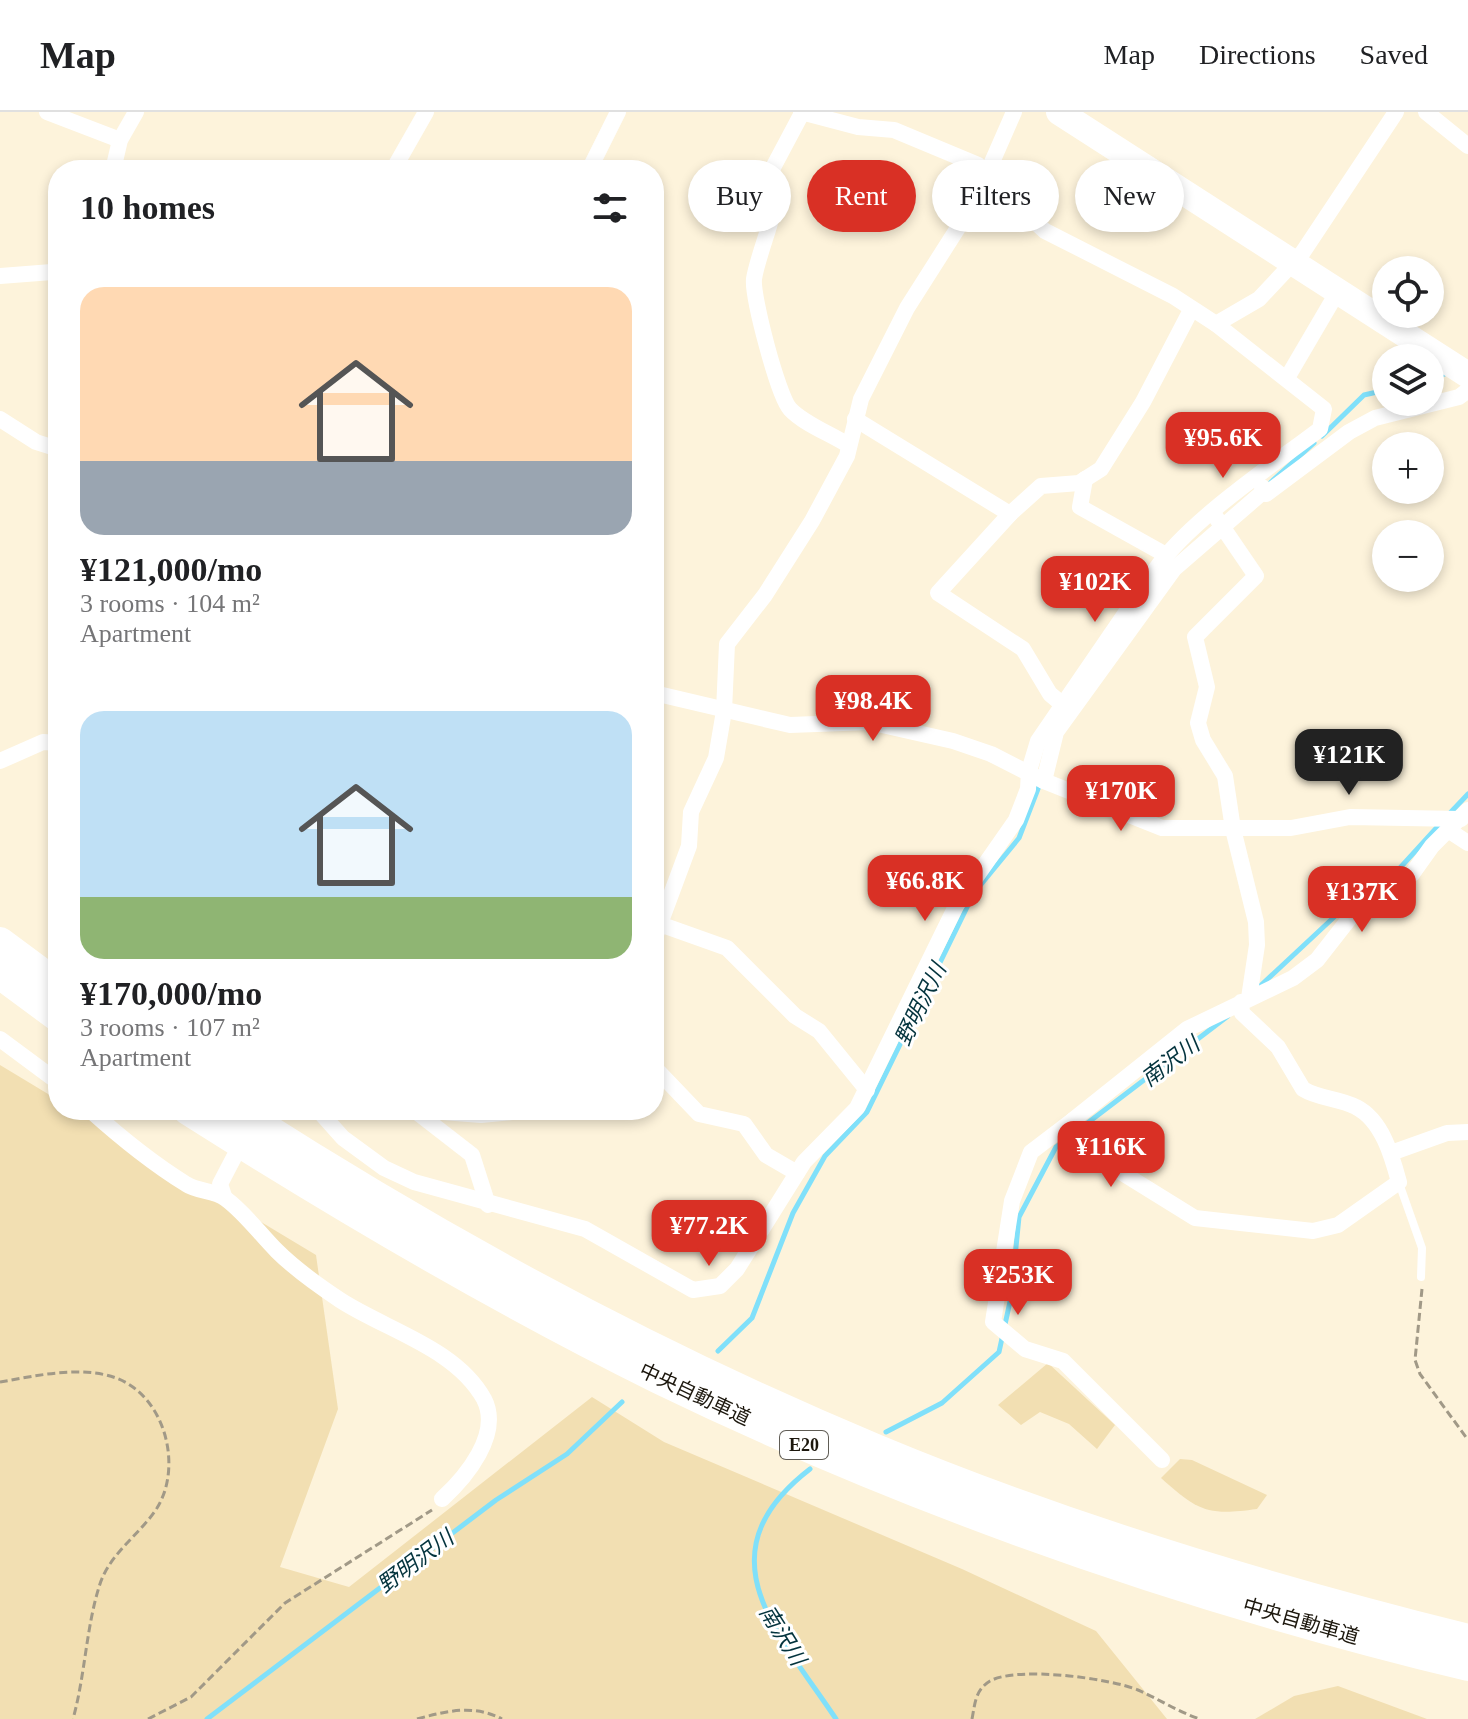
<!DOCTYPE html>
<html lang="en">
<head>
<meta charset="utf-8">
<style>
  :root { --surface:#fff; --page:#f2f2f2; --text:#202124; --muted:#757577; --line:#e0e0e0; --accent:#d93025 }
  body { margin:0; font-family:"Times New Roman","Noto Sans JP",serif; background:var(--page); color:var(--text); height:100vh; display:flex; flex-direction:column; font-size:30px; white-space:nowrap }
  * { box-sizing:border-box; margin:0 }
  p { font-size:26px; color:var(--muted) }
  .icon { flex:none; width:44px; height:44px; fill:none; stroke:currentColor; stroke-width:2; stroke-linecap:round; stroke-linejoin:round }
  .map { position:relative; flex:1; overflow:hidden }
  .panel { position:absolute; left:48px; top:48px; width:616px; height:960px; display:flex; flex-direction:column; background:var(--surface); border-radius:32px; box-shadow:0 4px 12px #0003 }
  .panel>* { flex:none }
  .hud { position:absolute; left:688px; top:48px; width:660px; height:72px; display:flex; gap:16px }
  .controls { position:absolute; left:1372px; top:144px; display:grid; gap:16px }
  .controls a { display:grid; place-items:center; width:72px; height:72px; border-radius:50%; background:var(--surface); box-shadow:0 4px 12px #0003; font-size:40px }
  .price { position:absolute; translate:-50% -68px; padding:0 18px; border-radius:16px; background:var(--accent); color:#fff; font-size:26px; line-height:52px; filter:drop-shadow(0 2px 4px #0008) }
  .price::after { content:''; position:absolute; left:50%; top:48px; width:24px; height:18px; margin-left:-12px; background:inherit; clip-path:polygon(0 0,100% 0,50% 100%) }
  .price.current { background:#222; color:#fff }
  ul { padding:0; list-style:none }
  li { display:grid; align-content:center; gap:16px; height:424px; padding:0 32px }
  li span { display:grid; place-items:center; height:248px; border-radius:24px; color:#555 }
  li>.icon { margin-inline-start:auto }
  span .icon { width:144px; height:144px; fill:#fffc; stroke-width:1 }
  li b { font-size:34px }
  h2 { display:flex; justify-content:space-between; align-items:center; height:96px; padding:0 32px; font-size:34px }
  .tag { padding:0 28px; border-radius:36px; background:var(--surface); box-shadow:0 4px 12px #0003; font-size:28px; line-height:72px }
  .tag.current { background:var(--accent); color:#fff }
  header { display:flex; align-items:center; gap:48px; box-sizing:border-box; height:112px; padding:0 40px; background:var(--surface); border-bottom:2px solid var(--line) }
  header strong { font-size:38px }
  nav { display:flex; gap:44px; margin-inline-start:auto; font-size:28px }
  .map>svg:first-child { display:block }
</style>
</head>
<body>
<header>
<strong>Map</strong>
<nav><a>Map</a><a>Directions</a><a>Saved</a></nav>
</header>
<div class="map">
<svg width="1468" height="1607" viewBox="0 0 1468 1607">
  <rect width="100%" height="100%" fill="#fdf3db"/>
  <g fill="#f2dfb2">
    <polygon points="0,953 58,988 58,998 74,998 316,1143 338,1297 280,1455 349,1475 592,1285 664,1330 962,1457 1096,1519 1167,1607 0,1607"/>
    <polygon points="1048,1251 1115,1313 1097,1337 1069,1312 1040,1300 1021,1313 998,1293"/>
    <path d="M1180 1347 1192 1348 1267 1383 1257 1397C1207 1404 1198 1399 1161 1366Z"/>
    <polygon points="1338,1574 1427,1607 1255,1607 1294,1584"/>
  </g>
  <g fill="none" stroke-linecap="round" stroke-linejoin="round">
    <g stroke="#80e0fa" stroke-width="5">
      <polyline points="1430,268 1447,261"/>
      <polyline points="1322,324 1364,283 1386,278"/>
      <polyline points="1271,370 1314,331"/>
      <polyline points="1450,701 1468,682"/>
      <polyline points="1258,876 1347,793 1399,757 1440,712"/>
      <polyline points="718,1239 752,1206 793,1101 825,1044 867,1000 974,781 1019,726 1041,669"/>
      <polyline points="886,1320 942,1291 999,1240 1011,1185 1019,1105 1056,1035 1228,904"/>
      <path d="M810 1357C700 1442 777 1519 836 1607"/>
      <polyline points="207,1607 496,1388 567,1342 622,1290"/>
    </g>
    <g stroke="#a19987" stroke-width="3" stroke-dasharray="8 4" stroke-linecap="butt">
      <polyline points="1422,1177 1415,1248 1420,1262 1468,1328"/>
      <path d="M0 1270C36 1264 80 1253 116 1266 165 1284 183 1354 157 1396 139 1424 109 1441 99 1475 86 1517 85 1564 73 1607"/>
      <polyline points="148,1607 191,1585 285,1491 432,1398"/>
      <path d="M417 1607C447 1599 473 1592 502 1607"/>
      <path d="M972 1607C975 1592 975 1578 990 1569 1017 1554 1109 1566 1138 1578 1159 1587 1178 1600 1200 1607"/>
    </g>
    <polyline stroke="#fff" stroke-width="8" points="1399,1071 1422,1136 1421,1165"/>
    <g stroke="#fff" stroke-width="16">
      <polyline points="47,0 120,28"/>
      <polyline points="801,0 858,15 894,18 978,53 994,73 1045,119 1173,184 1216,212"/>
      <polyline points="1426,0 1468,34"/>
      <path d="M802 1 768 65C770 72 775 82 775 89 775 103 757 146 754 167 752 184 778 284 790 297 804 312 831 322 848 333"/>
      <polyline points="113,58 120,28 136,0"/>
      <polyline points="393,58 426,0"/>
      <polyline points="589,58 618,0"/>
      <polyline points="0,164 52,160 58,156"/>
      <polyline points="1287,266 1338,179"/>
      <polyline points="0,307 36,330 58,337"/>
      <polyline points="855,307 1010,402 1041,374 1079,371 1101,357 1143,290 1191,198"/>
      <polyline points="1085,367 1080,395 1166,443"/>
      <polyline points="1262,375 1266,382 1349,320 1375,306 1459,285 1468,278"/>
      <polyline points="1213,401 1256,464 1195,525 1207,575 1198,611 1203,628 1225,664 1233,717 1256,810 1257,833 1249,886"/>
      <polyline points="1010,402 938,481 1023,537 1050,582 1062,592"/>
      <polyline points="654,581 790,613 869,610 953,629 991,642 1044,669 1162,716 1291,716 1350,705 1461,707"/>
      <polyline points="0,649 43,630 58,631"/>
      <polyline points="1044,669 1056,620 1174,457 1264,379"/>
      <polyline points="1448,718 1468,731"/>
      <polyline points="654,810 727,836 795,904 819,919 867,978"/>
      <polyline points="654,828 689,734 691,700 716,646 724,599 727,532 765,483 812,409 847,344 861,287 907,196 975,89 1014,0"/>
      <path d="M1241 890 1242 901 1278 935 1303 977C1319 987 1339 986 1356 995 1382 1008 1392 1044 1399 1070L1338 1113 1313 1119 1195 1106 1103 1049 1073 1008 1187 917 1293 866 1317 848 1353 802 1412 762 1432 734 1468 698"/>
      <polyline points="0,927 58,970"/>
      <polyline points="654,955 699,1002 744,1012 766,1043 797,1061"/>
      <path d="M90 998C120 1025 152 1051 186 1072 198 1080 215 1078 226 1087 245 1101 260 1122 277 1139 295 1157 319 1174 340 1188 386 1218 456 1236 484 1287 502 1322 466 1365 442 1387"/>
      <path d="M318 998 343 1026 384 1056 414 1070 585 1117 693 1178 720 1174 737 1157 804 1050 857 996 956 794 1016 708 1028 677 1029 659 1038 629 1155 458C1190 408 1270 355 1320 317L1324 297 1216 212 1259 187 1303 140 1396 0"/>
      <polyline points="414,998 472,1043 488,1093"/>
      <polyline points="417,998 481,1003 532,998"/>
      <polyline points="1073,1008 1031,1040 1012,1089 993,1210 1025,1237 1063,1249 1162,1348"/>
      <polyline points="1391,1041 1447,1021 1468,1020"/>
      <polyline points="224,1084 220,1072 243,1028"/>
    </g>
    <polyline stroke="#fff" stroke-width="26" points="1059,0 1468,263"/>
    <g stroke="#fff" stroke-width="30">
      <polyline points="0,830 58,873"/>
      <polyline points="0,862 58,905"/>
      <path d="M188 998C341 1095 497 1187 659 1267 917 1392 1190 1487 1468 1554"/>
      <path d="M237 998C439 1128 654 1245 876 1337 1068 1417 1267 1477 1468 1527"/>
    </g>
  </g>
  <g text-anchor="middle" stroke-width="6" stroke-linejoin="round" paint-order="stroke">
    <rect fill="#fff" stroke="#605d56" stroke-width="2" x="780" y="1319" width="48" height="28" rx="6"/>
    <g font-size="18" font-weight="bold" fill="#1c170d">
      <text x="804" y="1339">E20</text>
    </g>
    <g font-size="20" fill="#1c170d" stroke="#fff">
      <text transform="translate(695 1282) rotate(25)" y="7">中央自動車道</text>
      <text transform="translate(1301 1509) rotate(16)" y="7">中央自動車道</text>
    </g>
    <g font-size="22" font-style="italic" fill="#03333d" stroke="#fff">
      <text transform="translate(920 892) rotate(-64)" y="8">野明沢川</text>
      <text transform="translate(1170 949) rotate(-37)" y="8">南沢川</text>
      <text transform="translate(415 1449) rotate(-37)" y="8">野明沢川</text>
      <text transform="translate(783 1523) rotate(58)" y="8">南沢川</text>
    </g>
  </g>
</svg>
<div class="controls">
<a><svg class="icon" aria-label="locate" viewBox="0 0 24 24"><circle cx="12" cy="12" r="6"/><path d="M12 2v4M12 18v4M2 12h4M18 12h4"/></svg></a>
<a><svg class="icon" aria-label="layers" viewBox="0 0 24 24"><path d="M12 4l9 5-9 5-9-5zM3 14l9 5 9-5"/></svg></a>
<a>+</a>
<a>−</a>
</div>
<b class="price" style="left:1223px;top:368px">¥95.6K</b>
<b class="price" style="left:1095px;top:512px">¥102K</b>
<b class="price" style="left:873px;top:631px">¥98.4K</b>
<b class="price current" style="left:1349px;top:685px">¥121K</b>
<b class="price" style="left:1121px;top:721px">¥170K</b>
<b class="price" style="left:925px;top:811px">¥66.8K</b>
<b class="price" style="left:1362px;top:822px">¥137K</b>
<b class="price" style="left:1111px;top:1077px">¥116K</b>
<b class="price" style="left:709px;top:1156px">¥77.2K</b>
<b class="price" style="left:1018px;top:1205px">¥253K</b>
<div class="hud">
<a class="tag">Buy</a>
<a class="tag current">Rent</a>
<a class="tag">Filters</a>
<a class="tag">New</a>
</div>
<section class="panel">
<h2>10 homes<svg class="icon" aria-label="filters" viewBox="0 0 24 24"><path d="M4 7h16M4 17h16"/><circle cx="9" cy="7" r="2"/><circle cx="15" cy="17" r="2"/></svg></h2>
<ul>
<li><span style="background:linear-gradient(#ffd9b3 70%,#9aa5b1 0)"><svg class="icon" aria-label="home" viewBox="0 0 24 24"><path d="M3 11l9-7 9 7M6 9v11h12V9"/></svg></span><div><b>¥121,000/mo</b><p>3 rooms · 104 m²</p><p>Apartment</p></div></li>
<li><span style="background:linear-gradient(#bfe0f5 75%,#8fb573 0)"><svg class="icon" aria-label="home" viewBox="0 0 24 24"><path d="M3 11l9-7 9 7M6 9v11h12V9"/></svg></span><div><b>¥170,000/mo</b><p>3 rooms · 107 m²</p><p>Apartment</p></div></li>
</ul>
</section>
</div>
</body>
</html>
